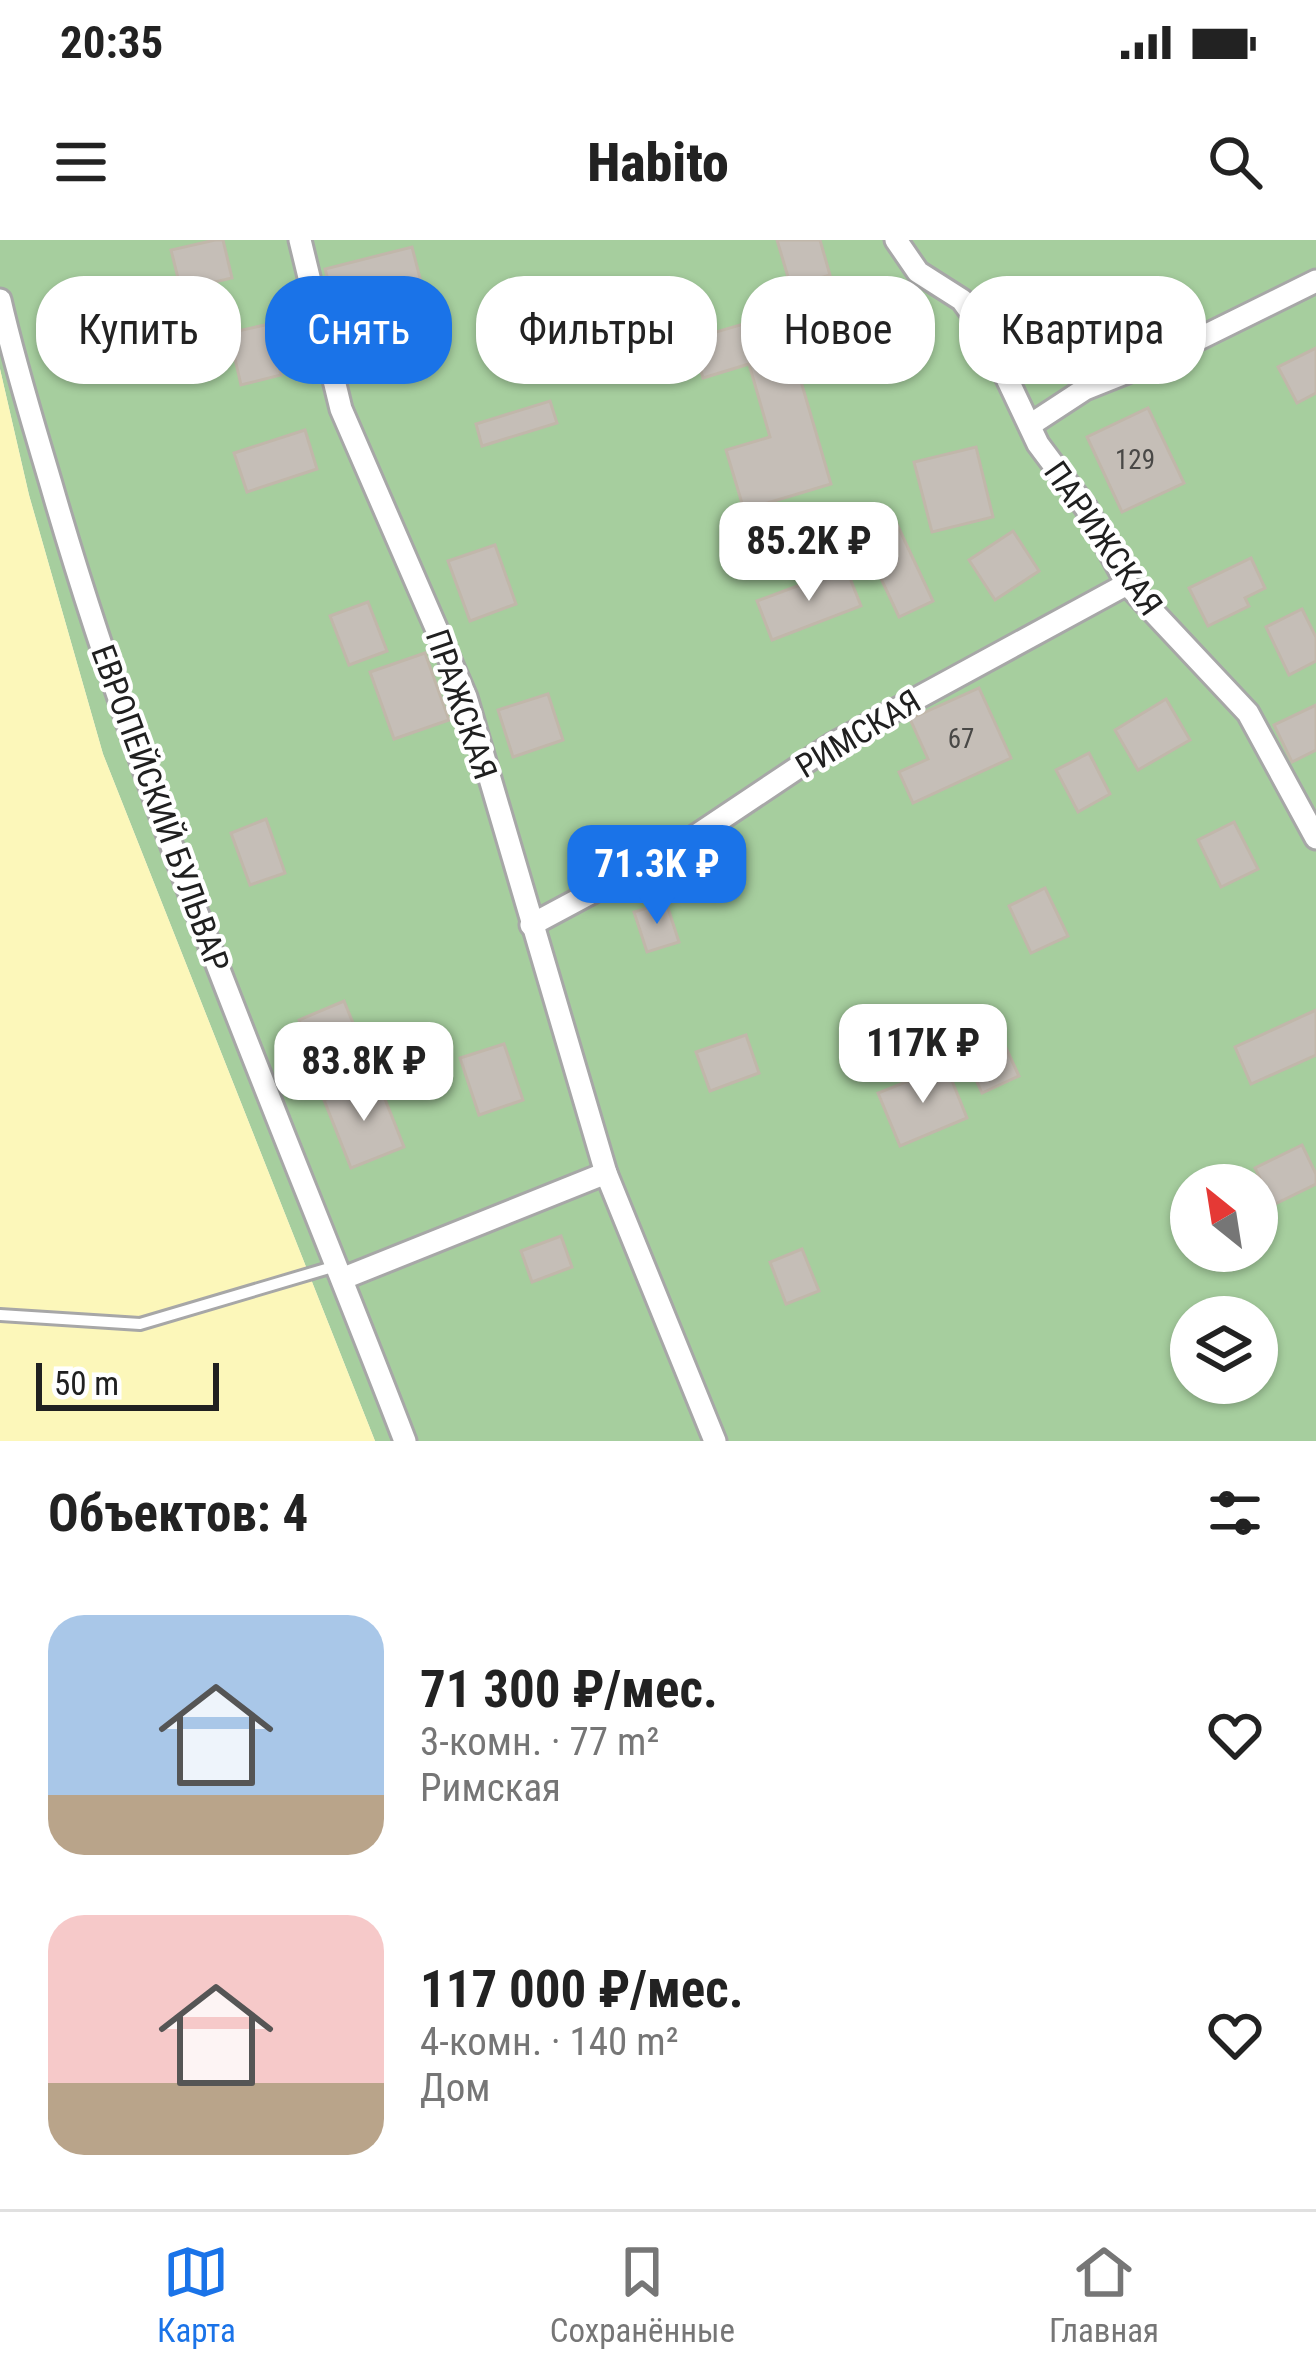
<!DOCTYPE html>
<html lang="ru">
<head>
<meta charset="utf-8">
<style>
  :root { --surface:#fff; --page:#f2f2f2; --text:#222; --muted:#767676; --line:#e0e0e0; --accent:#1a73e8 }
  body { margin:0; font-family:"Roboto Condensed",sans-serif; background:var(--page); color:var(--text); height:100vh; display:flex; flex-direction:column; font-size:45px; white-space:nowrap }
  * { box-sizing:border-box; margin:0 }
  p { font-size:39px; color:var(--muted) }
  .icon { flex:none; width:66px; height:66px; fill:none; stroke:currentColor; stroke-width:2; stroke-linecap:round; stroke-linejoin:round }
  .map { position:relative; height:1201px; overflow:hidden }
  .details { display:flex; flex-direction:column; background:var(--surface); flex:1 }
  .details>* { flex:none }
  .guide { position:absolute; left:36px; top:36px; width:1245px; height:108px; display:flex; gap:24px }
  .needle { width:78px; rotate:330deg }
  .fabs { position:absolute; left:1170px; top:924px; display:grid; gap:24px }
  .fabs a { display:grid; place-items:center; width:108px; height:108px; border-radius:50%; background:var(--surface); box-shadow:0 3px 9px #0004; font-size:60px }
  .scale { position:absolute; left:36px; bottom:30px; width:183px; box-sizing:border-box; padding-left:12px; border:6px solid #202020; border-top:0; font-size:33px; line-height:42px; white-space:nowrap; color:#202020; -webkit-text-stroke:9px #fff; paint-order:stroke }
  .price { position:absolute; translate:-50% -102px; padding:0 27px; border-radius:24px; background:#fff; color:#222; font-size:39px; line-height:78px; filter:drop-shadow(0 3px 6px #0008) }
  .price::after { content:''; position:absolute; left:50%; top:72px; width:36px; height:27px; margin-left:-18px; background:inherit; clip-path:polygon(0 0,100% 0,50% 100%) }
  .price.on { background:var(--accent); color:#fff }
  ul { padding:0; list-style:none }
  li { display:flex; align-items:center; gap:36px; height:300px; padding:0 48px }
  li span { display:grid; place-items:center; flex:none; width:336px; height:240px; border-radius:36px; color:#555 }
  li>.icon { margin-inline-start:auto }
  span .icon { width:144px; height:144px; fill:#fffc; stroke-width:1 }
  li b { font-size:51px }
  h2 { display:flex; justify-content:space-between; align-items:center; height:144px; padding:0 48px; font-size:51px }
  .pill { padding:0 42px; border-radius:48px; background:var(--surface); box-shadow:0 3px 9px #0004; font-size:42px; line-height:108px }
  .pill.on { background:var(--accent); color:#fff }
  .status { display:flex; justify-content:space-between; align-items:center; height:84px; padding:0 60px; background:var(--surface); direction:ltr }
  .status svg { height:33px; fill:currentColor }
  header { display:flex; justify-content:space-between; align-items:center; height:156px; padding:0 48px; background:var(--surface); font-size:54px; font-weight:800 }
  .tabs { display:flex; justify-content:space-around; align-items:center; height:168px; border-top:3px solid var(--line); background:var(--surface); font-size:33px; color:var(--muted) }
  .tabs a { display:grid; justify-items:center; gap:6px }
  .tabs .on { color:var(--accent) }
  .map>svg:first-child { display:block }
</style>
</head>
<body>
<div class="status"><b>20:35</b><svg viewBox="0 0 49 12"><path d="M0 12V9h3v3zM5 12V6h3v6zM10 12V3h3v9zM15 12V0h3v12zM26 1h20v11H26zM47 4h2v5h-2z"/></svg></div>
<header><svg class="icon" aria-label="menu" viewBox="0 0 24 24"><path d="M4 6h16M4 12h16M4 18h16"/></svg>Habito<svg class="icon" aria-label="search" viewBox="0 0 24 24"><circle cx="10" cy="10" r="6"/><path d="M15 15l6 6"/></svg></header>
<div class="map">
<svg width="1316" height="1201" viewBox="0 0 1316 1201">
  <rect width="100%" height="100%" fill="#f0eee7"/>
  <path fill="#a6ce9e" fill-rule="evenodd" d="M0 0H1316V1201H375L103 514 29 255 0 129ZM1191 945H1257V1011H1191ZM1191 1077H1257V1143H1191Z"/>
  <polygon fill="#fcf7ba" points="0,129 29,255 103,514 375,1201 0,1201"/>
  <g fill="#c5beb7" stroke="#c1b7aa" stroke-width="3">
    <polygon points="215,0 223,0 232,38 181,50 171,10"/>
    <polygon points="777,0 820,0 830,35 791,47"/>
    <polygon points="412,7 422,46 336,69 325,29"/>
    <polygon points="873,46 888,96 849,108 834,57"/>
    <polygon points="781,73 831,244 744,270 726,210 770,197 749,124 703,138 692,99"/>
    <polygon points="269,84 281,135 241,145 229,93"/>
    <polygon points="1316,108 1316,153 1297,163 1278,127"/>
    <polygon points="550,161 557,183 482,206 476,184"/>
    <polygon points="1148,168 1184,243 1122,272 1087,197"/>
    <polygon points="305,190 317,229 247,252 234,213"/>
    <polygon points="976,207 993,277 932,292 914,222"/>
    <polygon points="895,280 933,361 899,377 861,296"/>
    <polygon points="1013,291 1039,331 995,360 969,320"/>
    <polygon points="495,305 516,364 470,381 448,321"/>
    <polygon points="1251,318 1265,348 1245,358 1249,366 1208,386 1189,348"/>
    <polygon points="846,328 861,366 772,400 757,361"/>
    <polygon points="368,362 387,411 349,425 330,376"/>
    <polygon points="1302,369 1316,397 1316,421 1289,435 1266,387"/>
    <polygon points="425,413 449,480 394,499 370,432"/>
    <polygon points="979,448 1011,518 913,563 899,532 928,519 910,479"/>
    <polygon points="548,454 563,500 513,517 498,470"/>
    <polygon points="1166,459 1190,500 1138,530 1115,490"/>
    <polygon points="1316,465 1316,510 1292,522 1274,485"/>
    <polygon points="1089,513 1110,554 1078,572 1056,530"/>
    <polygon points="266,579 285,633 250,645 231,593"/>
    <polygon points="1234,582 1258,629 1221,647 1198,600"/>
    <polygon points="1045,648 1068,696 1031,713 1009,666"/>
    <polygon points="666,662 679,702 647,712 634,672"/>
    <polygon points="344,761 369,822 323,840 299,780"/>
    <polygon points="1316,770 1316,815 1251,844 1235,807"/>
    <polygon points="997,788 1019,836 982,853 960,805"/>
    <polygon points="746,795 759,833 710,851 696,812"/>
    <polygon points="504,804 523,860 479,875 460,818"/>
    <polygon points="946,826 967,878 900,906 878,853"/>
    <polygon points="377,839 404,907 351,928 324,860"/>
    <polygon points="1302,905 1316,934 1316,944 1273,965 1255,928"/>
    <polygon points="561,996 572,1027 532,1042 521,1011"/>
    <polygon points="802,1009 819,1051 786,1064 770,1022"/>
  </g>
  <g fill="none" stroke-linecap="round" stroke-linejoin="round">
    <defs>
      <polyline id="service" points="0,1075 140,1084 336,1026"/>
      <g id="minor">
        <polyline points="300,0 341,169 466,457 606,933 715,1201"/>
        <polyline points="896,0 918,32 962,60 985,92 1038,204 1086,268 1127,344 1248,473 1316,598"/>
        <path d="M0 60C14 122 33 183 51 244 145 571 283 884 405 1201"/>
        <polyline points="1030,185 1085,149 1150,123 1316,41"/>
        <polyline points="531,685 688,601 833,504 1127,344"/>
        <polyline points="344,1038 606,933"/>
      </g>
    </defs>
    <use href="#service" stroke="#a7a7a7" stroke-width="16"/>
    <use href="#minor" stroke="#a7a7a7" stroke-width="27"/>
    <use href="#service" stroke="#fff" stroke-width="10"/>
    <use href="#minor" stroke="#fff" stroke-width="21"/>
  </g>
  <g text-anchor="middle" stroke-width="9" stroke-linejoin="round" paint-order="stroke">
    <g font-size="27" fill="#494846">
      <text x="1135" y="229">129</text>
      <text x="961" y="508">67</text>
    </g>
    <g font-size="33" fill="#202020" stroke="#fff">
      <text transform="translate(1104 298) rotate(55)" y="12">ПАРИЖСКАЯ</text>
      <text transform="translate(462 464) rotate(71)" y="12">ПРАЖСКАЯ</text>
      <text transform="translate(858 493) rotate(-31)" y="12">РИМСКАЯ</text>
      <text transform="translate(161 568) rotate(70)" y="12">ЕВРОПЕЙСКИЙ БУЛЬВАР</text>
    </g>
  </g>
</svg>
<div class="fabs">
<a><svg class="needle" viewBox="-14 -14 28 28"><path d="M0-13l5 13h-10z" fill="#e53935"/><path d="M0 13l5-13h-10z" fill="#767676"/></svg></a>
<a><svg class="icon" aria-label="layers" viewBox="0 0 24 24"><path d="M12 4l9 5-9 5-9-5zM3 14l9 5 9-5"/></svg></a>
</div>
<div class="scale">50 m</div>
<b class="price" style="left:809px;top:364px">85.2K ₽</b>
<b class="price on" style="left:657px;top:687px">71.3K ₽</b>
<b class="price" style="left:923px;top:866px">117K ₽</b>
<b class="price" style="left:364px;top:884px">83.8K ₽</b>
<div class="guide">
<a class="pill">Купить</a>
<a class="pill on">Снять</a>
<a class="pill">Фильтры</a>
<a class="pill">Новое</a>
<a class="pill">Квартира</a>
</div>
</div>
<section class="details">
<h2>Объектов: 4<svg class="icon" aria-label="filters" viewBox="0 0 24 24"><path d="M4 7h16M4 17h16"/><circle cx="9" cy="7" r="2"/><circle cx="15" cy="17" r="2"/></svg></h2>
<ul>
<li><span style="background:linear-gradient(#a9c7e8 75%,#b9a48a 0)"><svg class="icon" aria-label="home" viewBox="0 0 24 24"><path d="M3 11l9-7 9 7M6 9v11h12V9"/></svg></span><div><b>71 300 ₽/мес.</b><p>3-комн. · 77 m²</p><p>Римская</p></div><svg class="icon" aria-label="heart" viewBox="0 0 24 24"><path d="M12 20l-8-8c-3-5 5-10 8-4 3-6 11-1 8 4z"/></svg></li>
<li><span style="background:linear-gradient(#f6c9c9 70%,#b9a48a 0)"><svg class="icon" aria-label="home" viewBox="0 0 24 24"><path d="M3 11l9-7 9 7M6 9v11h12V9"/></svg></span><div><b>117 000 ₽/мес.</b><p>4-комн. · 140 m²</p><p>Дом</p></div><svg class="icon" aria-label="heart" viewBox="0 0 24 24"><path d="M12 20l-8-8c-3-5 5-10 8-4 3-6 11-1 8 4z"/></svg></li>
</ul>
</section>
<nav class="tabs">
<a class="on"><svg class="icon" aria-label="map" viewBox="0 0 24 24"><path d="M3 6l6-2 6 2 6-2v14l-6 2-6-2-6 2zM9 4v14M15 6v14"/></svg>Карта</a>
<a><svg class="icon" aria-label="saved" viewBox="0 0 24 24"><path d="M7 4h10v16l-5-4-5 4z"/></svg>Сохранённые</a>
<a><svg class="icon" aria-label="home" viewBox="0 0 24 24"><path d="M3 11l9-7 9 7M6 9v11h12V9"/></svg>Главная</a>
</nav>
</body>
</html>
